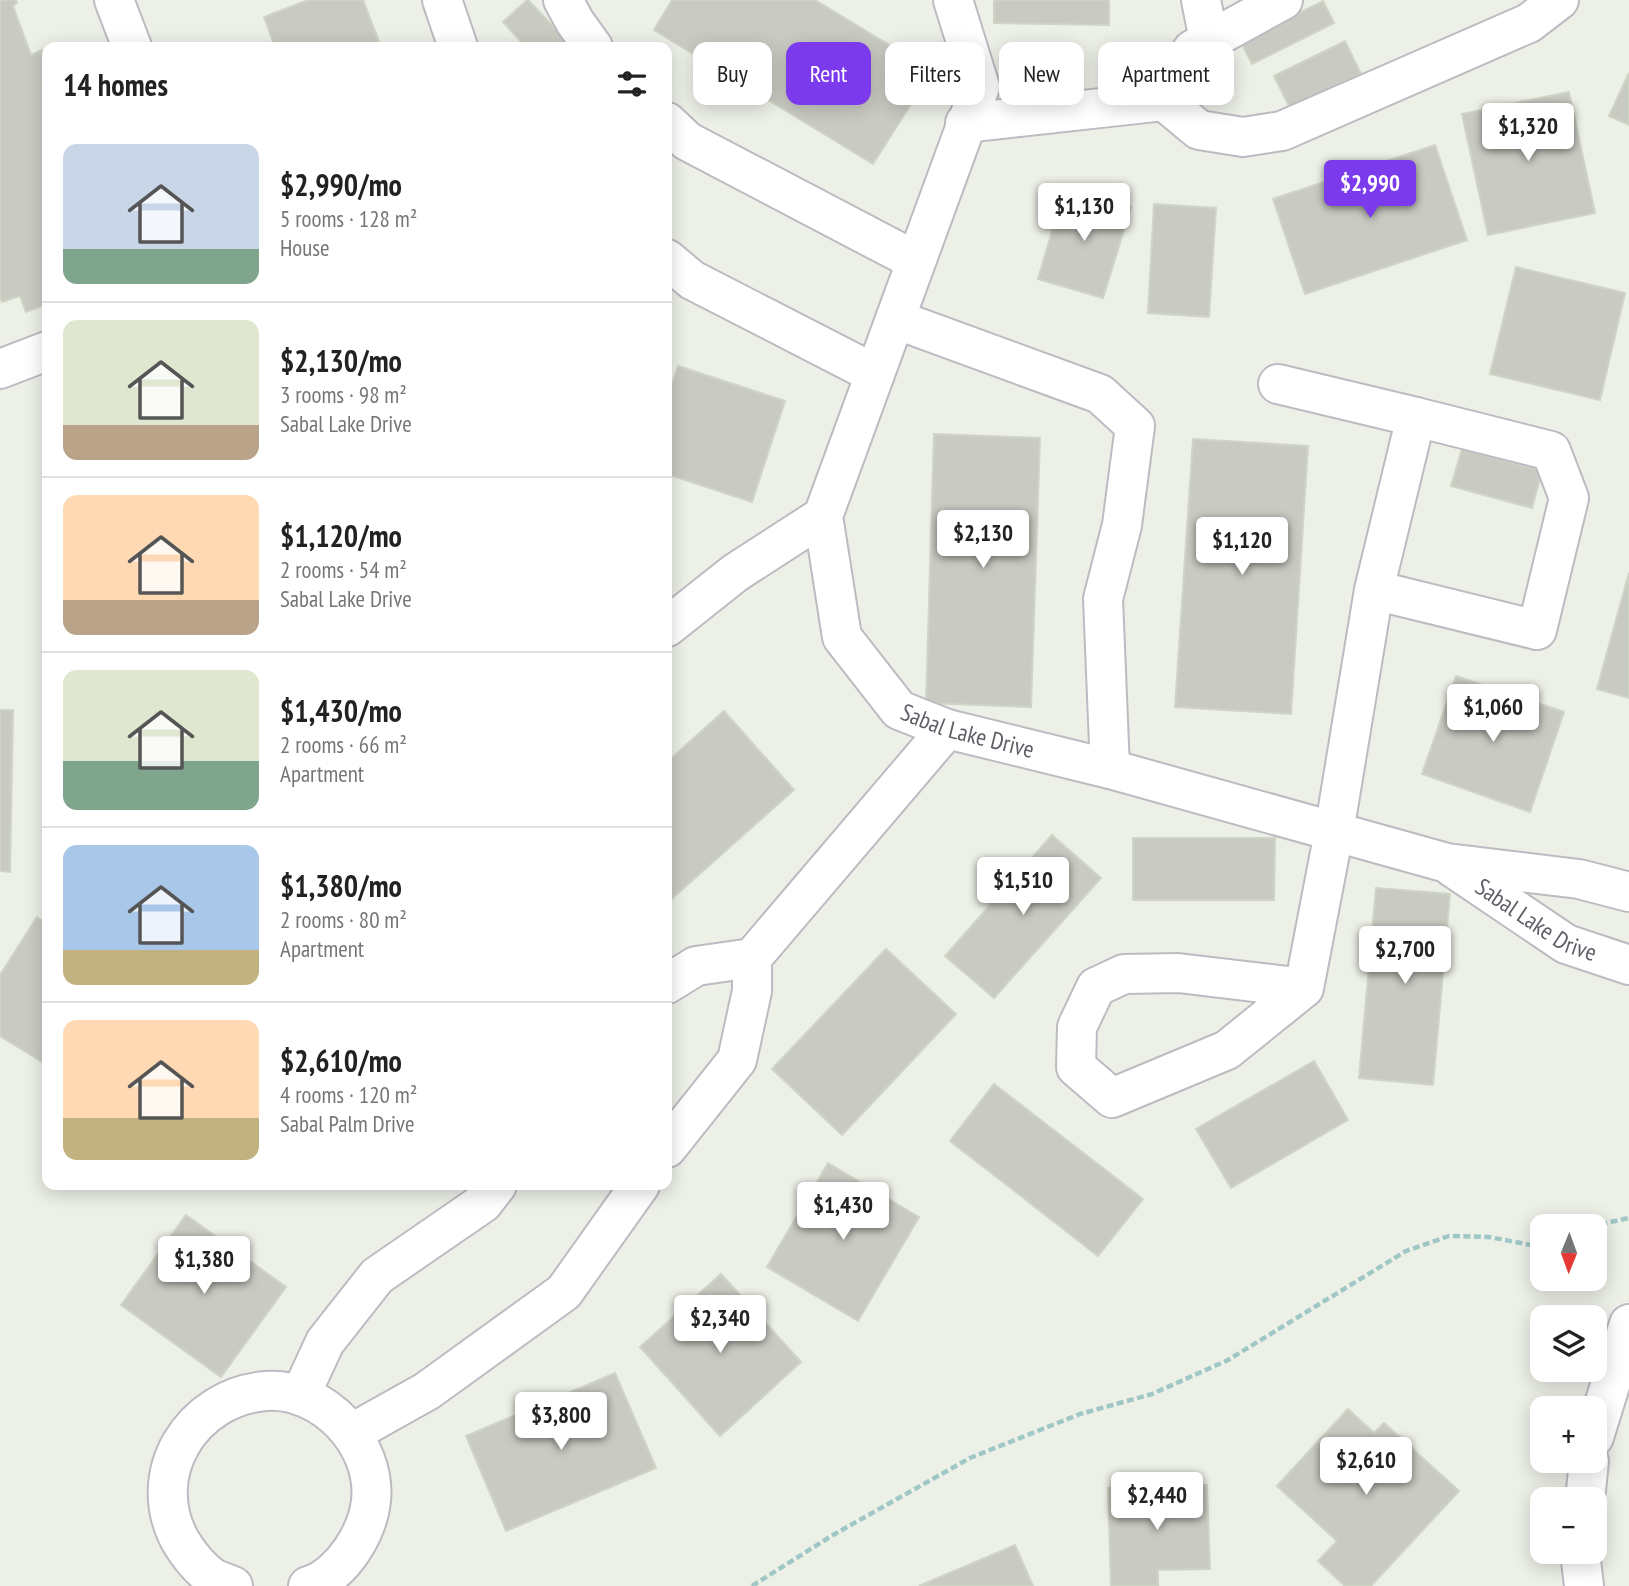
<!DOCTYPE html>
<html lang="en">
<head>
<meta charset="utf-8">
<style>
  :root { --surface:#fff; --page:#f2f2f2; --text:#222; --muted:#767676; --line:#e0e0e0; --accent:#7c3aed }
  body { margin:0; font-family:"PT Sans Narrow",sans-serif; background:var(--page); color:var(--text); height:100vh; display:flex; flex-direction:column; font-size:26px; white-space:nowrap }
  * { box-sizing:border-box; margin:0 }
  p { font-size:23px; color:var(--muted) }
  .icon { flex:none; width:38px; height:38px; fill:none; stroke:currentColor; stroke-width:2; stroke-linecap:round; stroke-linejoin:round }
  .map { position:relative; flex:1; overflow:hidden }
  .panel { position:absolute; left:42px; top:42px; width:630px; height:1148px; display:flex; flex-direction:column; background:var(--surface); border-radius:14px; box-shadow:0 4px 18px #0003 }
  .panel>* { flex:none }
  .banner { position:absolute; left:693px; top:42px; width:665px; height:63px; display:flex; gap:14px }
  .needle { width:46px; rotate:181deg }
  .tools { position:absolute; left:1530px; top:1214px; display:grid; gap:14px }
  .tools a { display:grid; place-items:center; width:77px; height:77px; border-radius:14px; background:var(--surface); box-shadow:0 4px 18px #0003; font-size:35px }
  .price { position:absolute; translate:-50% -60px; padding:0 16px; border-radius:7px; background:#fff; color:#222; font-size:23px; line-height:46px; filter:drop-shadow(0 2px 4px #0008) }
  .price::after { content:''; position:absolute; left:50%; top:42px; width:21px; height:16px; margin-left:-10px; background:inherit; clip-path:polygon(0 0,100% 0,50% 100%) }
  .price.on { background:var(--accent); color:#fff }
  ul { padding:0; list-style:none }
  li { display:flex; align-items:center; gap:21px; height:175px; padding:0 21px }
  li+li { border-top:2px solid var(--line) }
  li span { display:grid; place-items:center; flex:none; width:196px; height:140px; border-radius:14px; color:#555 }
  li>.icon { margin-inline-start:auto }
  span .icon { width:84px; height:84px; fill:#fffc; stroke-width:1 }
  li b { font-size:30px }
  h2 { display:flex; justify-content:space-between; align-items:center; height:84px; padding:0 21px; font-size:30px }
  .chip { padding:0 24px; border-radius:14px; background:var(--surface); box-shadow:0 4px 18px #0003; font-size:24px; line-height:63px }
  .chip.on { background:var(--accent); color:#fff }
  .map>svg:first-child { display:block }
</style>
</head>
<body>
<div class="map">
<svg width="1629" height="1586" viewBox="0 0 1629 1586">
  <rect width="100%" height="100%" fill="#ecf0e7"/>
  <g fill="#c9cbc3" stroke="#cfd5c5" stroke-width="2">
    <polygon points="0,0 16,0 17,3 13,6 31,55 42,50 47,70 47,78 42,80 47,93 47,304 26,312 20,296 2,302 0,296"/>
    <polygon points="308,0 363,0 381,47 275,47 264,17"/>
    <polygon points="527,0 528,0 573,47 526,47 503,22"/>
    <polygon points="672,0 815,0 932,71 873,164 654,30"/>
    <polygon points="994,0 1109,0 1109,25 994,23"/>
    <polygon points="1323,1 1334,23 1252,64 1241,42"/>
    <polygon points="1345,41 1361,74 1290,108 1274,76"/>
    <polygon points="1629,73 1629,125 1609,116"/>
    <polygon points="1569,92 1595,213 1488,235 1462,114"/>
    <polygon points="1435,145 1467,240 1305,294 1273,199"/>
    <polygon points="1065,187 1131,207 1103,298 1038,279"/>
    <polygon points="1154,204 1216,208 1209,317 1148,313"/>
    <polygon points="1516,267 1625,293 1600,400 1490,374"/>
    <polygon points="678,366 785,401 752,502 667,474 667,401"/>
    <polygon points="934,434 1040,438 1031,707 926,703"/>
    <polygon points="1193,439 1308,446 1291,714 1175,707"/>
    <polygon points="1462,449 1542,471 1532,508 1451,486"/>
    <polygon points="1629,573 1629,698 1597,689"/>
    <polygon points="1456,676 1564,712 1530,812 1422,774"/>
    <polygon points="0,710 13,710 10,872 0,871"/>
    <polygon points="724,711 794,790 667,903 667,762"/>
    <polygon points="1052,835 1101,878 994,998 945,956"/>
    <polygon points="1133,838 1275,838 1274,900 1133,900"/>
    <polygon points="1376,888 1450,894 1433,1085 1359,1078"/>
    <polygon points="37,917 47,924 47,1065 0,1036 0,975"/>
    <polygon points="886,949 956,1014 842,1135 772,1069"/>
    <polygon points="1314,1061 1348,1120 1231,1188 1196,1129"/>
    <polygon points="994,1084 1143,1199 1098,1256 950,1141"/>
    <polygon points="828,1163 919,1217 858,1321 767,1267"/>
    <polygon points="186,1215 286,1287 221,1377 121,1305"/>
    <polygon points="721,1274 801,1362 720,1436 640,1347"/>
    <polygon points="615,1373 656,1468 506,1531 466,1436"/>
    <polygon points="1348,1409 1374,1433 1384,1423 1459,1491 1371,1586 1345,1586 1318,1561 1337,1541 1277,1486"/>
    <polygon points="1207,1485 1210,1569 1158,1570 1158,1586 1111,1586 1108,1488"/>
    <polygon points="1015,1545 1033,1586 919,1586"/>
  </g>
  <g fill="none" stroke-linecap="round" stroke-linejoin="round">
    <defs>
      <g id="minor">
        <polyline points="114,0 132,47"/>
        <polyline points="442,0 458,47"/>
        <polyline points="563,0 575,22 593,47"/>
        <path id="s1" d="M953 0 980 87 823 516 842 637 899 710 947 729 1110 769 1447 863 1579 879 1629 892"/>
        <polyline points="1201,0 1209,40"/>
        <polyline points="1164,101 1192,50 1283,0"/>
        <polyline points="667,122 687,141 916,261"/>
        <polyline points="965,123 1164,101 1199,130 1243,137 1282,131 1529,23 1559,0"/>
        <polyline points="667,259 692,280 875,374"/>
        <polyline points="895,319 1100,394 1135,426 1122,525 1103,599 1110,769"/>
        <polyline points="0,369 47,351"/>
        <polyline points="1278,384 1416,417"/>
        <polyline points="667,627 735,573 823,516"/>
        <path id="s2" d="M1452 867 1566 944 1629 965"/>
        <polyline points="667,984 696,966 752,958 947,729"/>
        <polyline points="1304,988 1178,973 1124,974 1096,987 1077,1027 1076,1067 1112,1098 1227,1050 1304,988 1334,832 1374,590 1416,417 1551,451 1569,498 1537,630 1374,590"/>
        <polyline points="667,1148 737,1060 752,991 752,958"/>
        <polyline points="300,1396 325,1342 377,1276 483,1203 497,1185"/>
        <polyline points="352,1433 427,1391 564,1292 640,1185"/>
        <polyline points="1594,1437 1629,1324"/>
        <polyline points="1585,1500 1589,1461"/>
        <polyline points="1580,1552 1584,1586"/>
        <path d="M233 1586C226 1583 219 1581 213 1578 200 1569 189 1555 181 1542 143 1475 191 1397 266 1391 323 1387 377 1444 371 1501 369 1519 362 1535 352 1550 342 1565 326 1581 308 1586"/>
      </g>
    </defs>
    <use href="#minor" stroke="#bdbbc2" stroke-width="42"/>
    <g stroke="#9fc7c5" stroke-width="4.5" stroke-dasharray="7 3.5" stroke-linecap="butt">
      <polyline points="1594,1234 1606,1223 1629,1218"/>
      <polyline points="752,1586 833,1535 970,1458 1080,1414 1152,1394 1228,1360 1406,1251 1449,1236 1489,1237 1542,1247"/>
    </g>
    <use href="#minor" stroke="#fff" stroke-width="38"/>
  </g>
  <g text-anchor="middle" stroke-width="7" stroke-linejoin="round" paint-order="stroke">
    <g font-size="24" fill="#605e67" stroke="#fff">
      <text dy="8" stroke="none"><textPath href="#s1" startOffset="835">Sabal Lake Drive</textPath></text>
      <text dy="8" stroke="none"><textPath href="#s2" startOffset="100">Sabal Lake Drive</textPath></text>
    </g>
  </g>
</svg>
<div class="tools">
<a><svg class="needle" viewBox="-14 -14 28 28"><path d="M0-13l5 13h-10z" fill="#e53935"/><path d="M0 13l5-13h-10z" fill="#767676"/></svg></a>
<a><svg class="icon" aria-label="layers" viewBox="0 0 24 24"><path d="M12 4l9 5-9 5-9-5zM3 14l9 5 9-5"/></svg></a>
<a>+</a>
<a>−</a>
</div>
<b class="price" style="left:1528px;top:163px">$1,320</b>
<b class="price on" style="left:1370px;top:220px">$2,990</b>
<b class="price" style="left:1084px;top:243px">$1,130</b>
<b class="price" style="left:983px;top:570px">$2,130</b>
<b class="price" style="left:1242px;top:577px">$1,120</b>
<b class="price" style="left:1493px;top:744px">$1,060</b>
<b class="price" style="left:1023px;top:917px">$1,510</b>
<b class="price" style="left:1405px;top:986px">$2,700</b>
<b class="price" style="left:843px;top:1242px">$1,430</b>
<b class="price" style="left:204px;top:1296px">$1,380</b>
<b class="price" style="left:720px;top:1355px">$2,340</b>
<b class="price" style="left:561px;top:1452px">$3,800</b>
<b class="price" style="left:1366px;top:1497px">$2,610</b>
<b class="price" style="left:1157px;top:1532px">$2,440</b>
<div class="banner">
<a class="chip">Buy</a>
<a class="chip on">Rent</a>
<a class="chip">Filters</a>
<a class="chip">New</a>
<a class="chip">Apartment</a>
</div>
<section class="panel">
<h2>14 homes<svg class="icon" aria-label="filters" viewBox="0 0 24 24"><path d="M4 7h16M4 17h16"/><circle cx="9" cy="7" r="2"/><circle cx="15" cy="17" r="2"/></svg></h2>
<ul>
<li><span style="background:linear-gradient(#c9d6e8 75%,#7fa58c 0)"><svg class="icon" aria-label="home" viewBox="0 0 24 24"><path d="M3 11l9-7 9 7M6 9v11h12V9"/></svg></span><div><b>$2,990/mo</b><p>5 rooms · 128 m²</p><p>House</p></div></li>
<li><span style="background:linear-gradient(#dfe7d0 75%,#b9a48a 0)"><svg class="icon" aria-label="home" viewBox="0 0 24 24"><path d="M3 11l9-7 9 7M6 9v11h12V9"/></svg></span><div><b>$2,130/mo</b><p>3 rooms · 98 m²</p><p>Sabal Lake Drive</p></div></li>
<li><span style="background:linear-gradient(#ffd9b3 75%,#b9a48a 0)"><svg class="icon" aria-label="home" viewBox="0 0 24 24"><path d="M3 11l9-7 9 7M6 9v11h12V9"/></svg></span><div><b>$1,120/mo</b><p>2 rooms · 54 m²</p><p>Sabal Lake Drive</p></div></li>
<li><span style="background:linear-gradient(#dfe7d0 65%,#7fa58c 0)"><svg class="icon" aria-label="home" viewBox="0 0 24 24"><path d="M3 11l9-7 9 7M6 9v11h12V9"/></svg></span><div><b>$1,430/mo</b><p>2 rooms · 66 m²</p><p>Apartment</p></div></li>
<li><span style="background:linear-gradient(#a9c7e8 75%,#c2b280 0)"><svg class="icon" aria-label="home" viewBox="0 0 24 24"><path d="M3 11l9-7 9 7M6 9v11h12V9"/></svg></span><div><b>$1,380/mo</b><p>2 rooms · 80 m²</p><p>Apartment</p></div></li>
<li><span style="background:linear-gradient(#ffd9b3 70%,#c2b280 0)"><svg class="icon" aria-label="home" viewBox="0 0 24 24"><path d="M3 11l9-7 9 7M6 9v11h12V9"/></svg></span><div><b>$2,610/mo</b><p>4 rooms · 120 m²</p><p>Sabal Palm Drive</p></div></li>
</ul>
</section>
</div>
</body>
</html>
